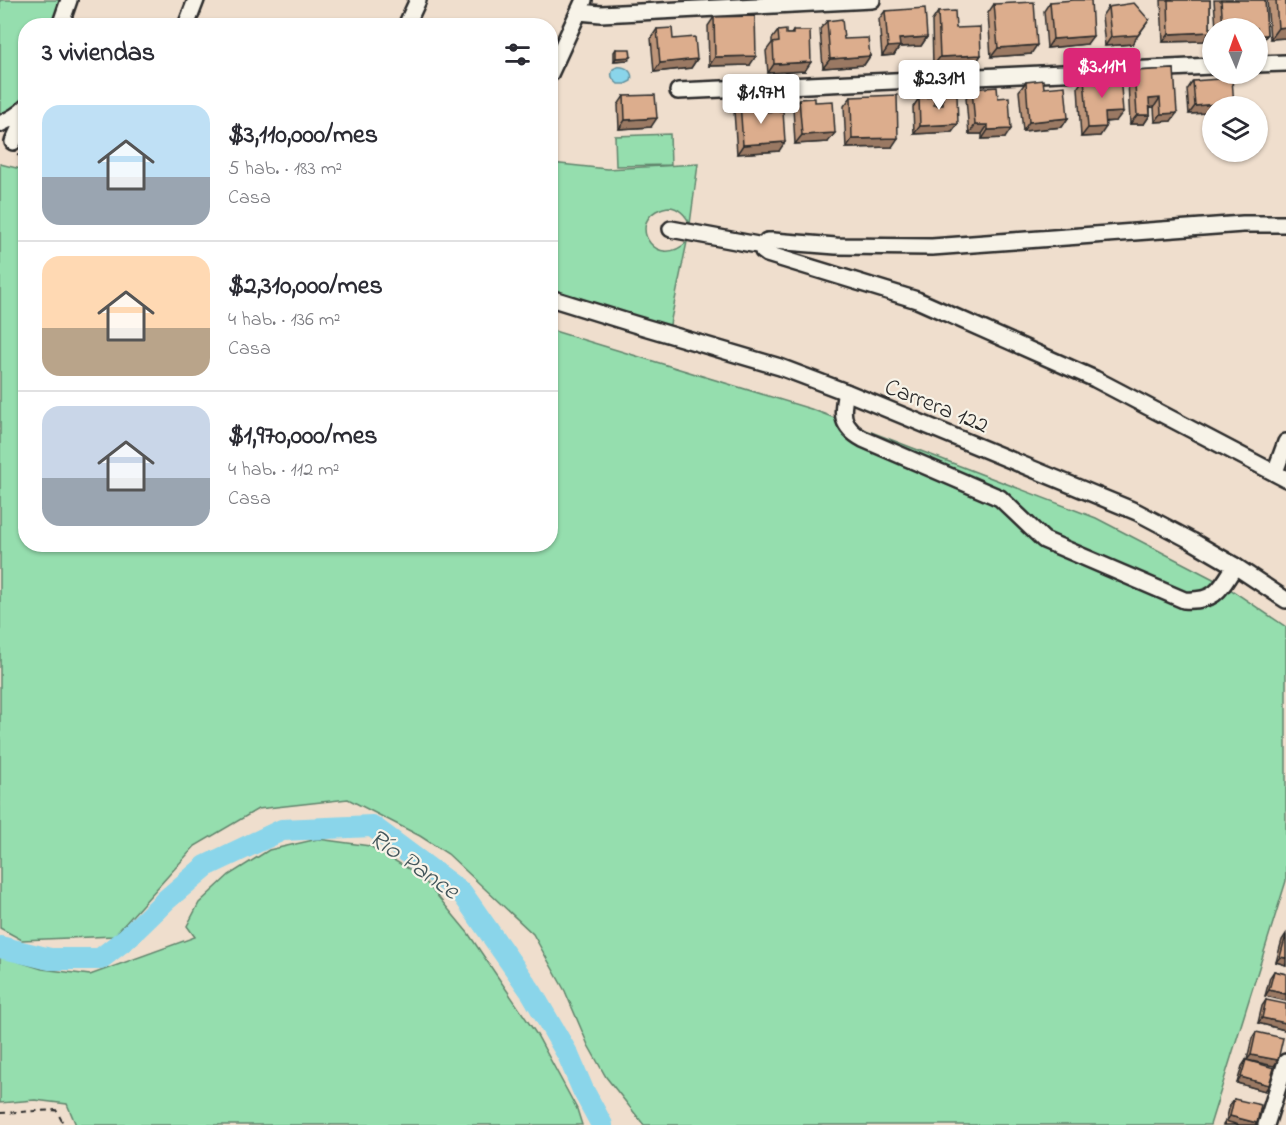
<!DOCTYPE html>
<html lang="es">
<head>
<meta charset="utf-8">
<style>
  :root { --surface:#fff; --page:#f2f2f3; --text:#2b2b33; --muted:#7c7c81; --line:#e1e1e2; --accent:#db2777 }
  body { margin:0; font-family:"Indie Flower",sans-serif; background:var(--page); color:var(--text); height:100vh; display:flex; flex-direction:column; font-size:22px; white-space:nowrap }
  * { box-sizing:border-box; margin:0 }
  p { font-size:20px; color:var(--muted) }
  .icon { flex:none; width:33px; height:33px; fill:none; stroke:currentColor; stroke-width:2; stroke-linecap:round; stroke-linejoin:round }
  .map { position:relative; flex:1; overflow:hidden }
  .drawer { position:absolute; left:18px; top:18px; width:540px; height:534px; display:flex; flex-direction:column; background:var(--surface); border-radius:24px; box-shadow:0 2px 4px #0004 }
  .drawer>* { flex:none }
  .needle { width:39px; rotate:358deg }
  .tools { position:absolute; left:1202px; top:18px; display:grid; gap:12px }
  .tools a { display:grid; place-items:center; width:66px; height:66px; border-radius:50%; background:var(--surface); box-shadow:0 2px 4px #0004; font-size:30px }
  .price { position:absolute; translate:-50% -51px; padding:0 14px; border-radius:6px; background:#fff; color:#222; font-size:20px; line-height:39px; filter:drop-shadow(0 2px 3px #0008) }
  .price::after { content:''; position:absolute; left:50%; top:36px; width:18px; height:14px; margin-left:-9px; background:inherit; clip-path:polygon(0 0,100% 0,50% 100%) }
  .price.active { background:var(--accent); color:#fff }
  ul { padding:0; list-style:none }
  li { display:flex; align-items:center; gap:18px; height:150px; padding:0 24px }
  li+li { border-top:2px solid var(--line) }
  li span { display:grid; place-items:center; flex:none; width:168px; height:120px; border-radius:18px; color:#555 }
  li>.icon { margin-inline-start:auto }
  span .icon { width:72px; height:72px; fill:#fffc; stroke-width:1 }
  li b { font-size:26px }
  h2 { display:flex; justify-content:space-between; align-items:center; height:72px; padding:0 24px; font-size:26px }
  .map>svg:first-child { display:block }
</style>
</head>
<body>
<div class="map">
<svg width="1286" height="1125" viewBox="0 0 1286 1125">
  <rect width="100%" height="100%" fill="#efdecd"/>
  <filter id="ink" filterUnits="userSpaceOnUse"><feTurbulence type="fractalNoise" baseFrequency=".0167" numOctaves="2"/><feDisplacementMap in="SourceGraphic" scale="12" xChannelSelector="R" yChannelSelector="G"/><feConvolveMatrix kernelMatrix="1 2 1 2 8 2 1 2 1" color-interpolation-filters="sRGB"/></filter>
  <g filter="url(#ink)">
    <g fill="#95deae" stroke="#60846c" stroke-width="1.5">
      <polygon points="0,0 69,0 60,25 26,26 25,107 0,124"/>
      <polygon points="670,134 671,165 616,166 615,136"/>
      <path d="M551 163 607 169 698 164 690 224C686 216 680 208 670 207 665 207 660 209 656 211 629 227 657 270 687 242L668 334 551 298Z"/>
      <polygon points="0,164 25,170 26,544 550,544 551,330 811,409 1096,518 1221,583 1286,627 1286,881 1210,1125 644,1125 606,1077 588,1045 565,991 533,934 448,854 420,836 348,799 258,809 195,846 114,936 22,940 0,928"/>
      <polygon points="318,839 370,846 421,876 468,933 537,1035 577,1109 582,1125 76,1125 67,1104 35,1100 0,1103 0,956 42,969 90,975 195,937 187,926 199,903 229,875 269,850"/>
    </g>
    <path fill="#8ad5ea" stroke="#64919e" stroke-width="1.5" d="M617 67C626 66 634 72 631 81L625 84H618C612 79 610 76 613 69Z"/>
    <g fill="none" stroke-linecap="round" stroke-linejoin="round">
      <polyline stroke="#8ad5ea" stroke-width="22" points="0,947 50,959 100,959 127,938 166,900 206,866 282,830 372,826 462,893 532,993 568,1055 583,1090 602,1125"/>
      <defs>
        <g id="minor">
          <polyline points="579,12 601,14 872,0"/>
          <polyline points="60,26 69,0"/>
          <polyline points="186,26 196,0"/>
          <polyline points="406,26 418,0"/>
          <polyline points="1257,64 1286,63"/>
          <polyline points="550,74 584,0"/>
          <polyline points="678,91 1212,66"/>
          <path d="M0 124C9 120 19 115 26 107"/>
          <polyline points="13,142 26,114"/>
          <polyline points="671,229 763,246 767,241 773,241 836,246 932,247 1243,224 1286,224"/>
          <polyline points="763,246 763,251 767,254 917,300 1095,379 1286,479"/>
          <polyline points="550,298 634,324 780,367 846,392 1137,512 1192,541 1235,566 1286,600"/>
          <path d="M846 392C841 414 841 427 863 439L1000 498 1044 540 1184 600C1215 602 1220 590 1235 566"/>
          <polyline points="1275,472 1286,442"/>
          <polyline points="1266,1125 1286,1062"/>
        </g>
      </defs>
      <use href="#minor" stroke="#2b2b2b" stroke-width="20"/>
      <g stroke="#2b2b2b" stroke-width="2" stroke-dasharray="6 4.5" stroke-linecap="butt">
        <polyline points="17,155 26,157"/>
        <polyline points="0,1113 56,1110 63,1123"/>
      </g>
      <use href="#minor" stroke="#f7f3e8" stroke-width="15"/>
    </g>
    <g fill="#bd9579" stroke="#2b2b2b" stroke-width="1.5">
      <polygon points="1161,0 1210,0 1210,32 1204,41 1163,42"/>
      <polygon points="1214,0 1265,0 1267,35 1260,43 1257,28 1216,28"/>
      <polygon points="1267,0 1286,0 1286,38 1270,39"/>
      <polygon points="1050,2 1087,44 1047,48 1044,11"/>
      <polygon points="994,4 1031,54 991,57 988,13"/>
      <polygon points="1108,7 1132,44 1105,46 1102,16"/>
      <polygon points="885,11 927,37 921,46 899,47 894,55 882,56 879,19"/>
      <polygon points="938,12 956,28 981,55 975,64 933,66 932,21"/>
      <polygon points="714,17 750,65 709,66 708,26"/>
      <polygon points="827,21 844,39 870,56 864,65 823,68 820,29"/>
      <polygon points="657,29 673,39 697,59 691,68 654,72 651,38"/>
      <polygon points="778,31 786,34 791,34 793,31 805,71 768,73 766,51 772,43 772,39"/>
      <polygon points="616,49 628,60 614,61 614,52"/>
      <polygon points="1174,69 1171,121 1155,122 1154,107 1150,107 1150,115 1144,124 1130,124 1128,80 1134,71"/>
      <polygon points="1084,78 1116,121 1106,122 1100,136 1081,137 1078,87"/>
      <polygon points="1193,81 1234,106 1212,106 1212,123 1209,123 1208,113 1189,114 1187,90"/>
      <polygon points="1026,82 1044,88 1068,118 1062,127 1023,131 1019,91"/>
      <polygon points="972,89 998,98 1005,138 982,139 982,134 969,134 966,98"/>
      <polygon points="943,95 958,124 952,132 914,134 913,107 919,98 934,105 937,105"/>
      <polygon points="624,96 651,127 619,129 618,105"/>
      <polygon points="851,97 892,147 846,148 844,106"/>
      <polygon points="799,99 815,102 828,142 795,144 793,108"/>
      <polygon points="740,102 756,112 779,151 737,154 734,111"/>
      <polygon points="1286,934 1286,965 1276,962 1282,940"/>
      <polygon points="1274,971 1286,974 1265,996 1270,977"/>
      <polygon points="1266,1000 1285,1030 1258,1023 1262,1006"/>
      <polygon points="1256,1032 1274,1066 1247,1060 1252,1038"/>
      <polygon points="1246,1060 1269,1085 1265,1091 1237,1083 1242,1066"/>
      <polygon points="1234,1099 1255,1125 1223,1125 1226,1121 1230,1105"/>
    </g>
    <g fill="#9a7963" stroke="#2b2b2b" stroke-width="1.5">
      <polygon points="1149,20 1132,44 1105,46 1111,37"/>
      <polygon points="1286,27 1286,38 1270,39 1278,28"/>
      <polygon points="1210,32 1204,41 1163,42 1169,34"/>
      <polygon points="1257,35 1267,35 1260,43 1257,44"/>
      <polygon points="1093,36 1087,44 1047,48 1053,39"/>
      <polygon points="927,37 921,46 899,47 894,55 882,56 888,47 899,39"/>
      <polygon points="1037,45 1031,54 991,57 998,48"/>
      <polygon points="981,55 975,64 933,66 940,57"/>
      <polygon points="756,56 750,65 709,66 715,57"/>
      <polygon points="870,56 864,65 823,68 830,59"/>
      <polygon points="631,57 628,60 614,61 616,58"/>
      <polygon points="697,59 691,68 654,72 660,63"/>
      <polygon points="811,62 805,71 768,73 774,64"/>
      <polygon points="1160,98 1154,107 1143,108 1149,99"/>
      <polygon points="1215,104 1208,113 1189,114 1195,106"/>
      <polygon points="1123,112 1116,121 1099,122 1105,113"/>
      <polygon points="1177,113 1171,121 1155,122 1161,114"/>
      <polygon points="1137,115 1150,115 1144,124 1130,124"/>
      <polygon points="657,118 651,127 619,129 625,120"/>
      <polygon points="1068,118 1062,127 1023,131 1029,122"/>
      <polygon points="958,124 952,132 914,134 920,126"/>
      <polygon points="975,125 988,125 982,134 969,134"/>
      <polygon points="1106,127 1100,136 1081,137 1088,128"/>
      <polygon points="1011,129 1005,138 982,139 988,130"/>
      <polygon points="835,133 828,142 795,144 802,135"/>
      <polygon points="898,138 892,147 846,148 852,139"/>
      <polygon points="785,142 779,151 737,154 743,145"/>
      <polygon points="1280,957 1286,958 1286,965 1276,962"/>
      <polygon points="1269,990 1286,994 1286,1001 1265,996"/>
      <polygon points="1262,1018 1286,1023 1286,1028 1285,1030 1258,1023"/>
      <polygon points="1251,1055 1278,1060 1274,1066 1247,1060"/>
      <polygon points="1241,1077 1269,1085 1265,1091 1237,1083"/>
      <polygon points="1230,1116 1257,1123 1255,1125 1238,1125 1226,1122"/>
    </g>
    <g fill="#dcad8d" stroke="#2b2b2b" stroke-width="1.5">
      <polygon points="1074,0 1091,0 1093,36 1053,39 1050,2"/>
      <polygon points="1168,0 1210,0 1210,32 1169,34"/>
      <polygon points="1221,0 1265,0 1267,35 1257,35 1257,28 1223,28"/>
      <polygon points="1276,0 1286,0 1286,27 1278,28"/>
      <polygon points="1034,2 1037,45 998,48 994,4"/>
      <polygon points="1134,3 1149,20 1138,35 1111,37 1108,7"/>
      <polygon points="925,8 927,37 899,39 900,46 888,47 885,11"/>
      <polygon points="955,11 956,28 980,27 981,55 940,57 938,12"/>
      <polygon points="755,16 756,56 715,57 714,17"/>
      <polygon points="842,19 844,39 868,38 870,56 830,59 827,21"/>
      <polygon points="672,28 673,39 695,37 697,59 660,63 657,29"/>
      <polygon points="786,30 786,34 793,34 793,31 810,31 811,62 774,64 773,43 779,42 778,31"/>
      <polygon points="616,49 630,49 631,57 616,58"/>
      <polygon points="1174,69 1177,113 1161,114 1160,98 1149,99 1150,115 1137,115 1134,71"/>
      <polygon points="1120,75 1123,112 1105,113 1106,127 1088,128 1084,78"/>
      <polygon points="1232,78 1234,106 1215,106 1215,104 1195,106 1193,81"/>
      <polygon points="1043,80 1044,88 1065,86 1068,118 1029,122 1026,82"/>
      <polygon points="997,87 998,98 1009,97 1011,129 988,130 988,125 975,125 972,89"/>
      <polygon points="655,95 657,118 625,120 624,96"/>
      <polygon points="897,95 898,138 852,139 851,97"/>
      <polygon points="943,95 957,95 958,124 920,126 919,98 934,97 934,105 943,105"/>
      <polygon points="815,98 815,102 833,101 835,133 802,135 799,99"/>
      <polygon points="756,101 756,112 783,111 785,142 743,145 740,102"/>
      <polygon points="1286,935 1286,958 1280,957"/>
      <polygon points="1274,971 1286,974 1286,994 1269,990"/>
      <polygon points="1266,1000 1286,1004 1286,1023 1262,1018"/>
      <polygon points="1256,1032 1283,1038 1278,1060 1251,1055"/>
      <polygon points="1246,1060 1274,1068 1269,1085 1241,1077"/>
      <polygon points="1234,1099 1261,1105 1257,1123 1230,1116"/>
      <polygon points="1225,1121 1239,1125 1224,1125"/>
    </g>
  </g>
  <g text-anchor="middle" stroke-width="4.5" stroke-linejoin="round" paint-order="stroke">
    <g font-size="24" fill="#2b2b2b" stroke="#f7f3e8">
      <text transform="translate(937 405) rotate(22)" y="8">Carrera 122</text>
    </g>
    <g font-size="26" font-style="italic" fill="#43565b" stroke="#f7f3e8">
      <text transform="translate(415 863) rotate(35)" y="9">Río Pance</text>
    </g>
  </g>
</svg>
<div class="tools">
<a><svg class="needle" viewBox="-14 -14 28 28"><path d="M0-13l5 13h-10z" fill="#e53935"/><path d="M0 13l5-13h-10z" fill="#7c7c81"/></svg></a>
<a><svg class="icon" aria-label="layers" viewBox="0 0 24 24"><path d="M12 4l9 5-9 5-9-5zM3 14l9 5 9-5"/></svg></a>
</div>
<b class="price active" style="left:1102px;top:99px">$3.11M</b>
<b class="price" style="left:939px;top:111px">$2.31M</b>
<b class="price" style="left:761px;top:125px">$1.97M</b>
<section class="drawer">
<h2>3 viviendas<svg class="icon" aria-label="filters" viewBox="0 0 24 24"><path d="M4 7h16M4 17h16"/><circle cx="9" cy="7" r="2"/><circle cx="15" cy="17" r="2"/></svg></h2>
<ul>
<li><span style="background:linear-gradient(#bfe0f5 60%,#9aa5b1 0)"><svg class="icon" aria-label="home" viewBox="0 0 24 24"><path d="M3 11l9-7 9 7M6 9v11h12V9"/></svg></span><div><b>$3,110,000/mes</b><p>5 hab. · 183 m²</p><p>Casa</p></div></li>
<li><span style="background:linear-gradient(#ffd9b3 60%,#b9a48a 0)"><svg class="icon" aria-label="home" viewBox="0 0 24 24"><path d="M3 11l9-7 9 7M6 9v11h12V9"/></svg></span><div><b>$2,310,000/mes</b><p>4 hab. · 136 m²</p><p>Casa</p></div></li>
<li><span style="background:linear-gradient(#c9d6e8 60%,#9aa5b1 0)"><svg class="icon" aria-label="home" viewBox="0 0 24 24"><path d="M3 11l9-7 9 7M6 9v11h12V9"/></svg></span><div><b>$1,970,000/mes</b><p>4 hab. · 112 m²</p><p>Casa</p></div></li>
</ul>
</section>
</div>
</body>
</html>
